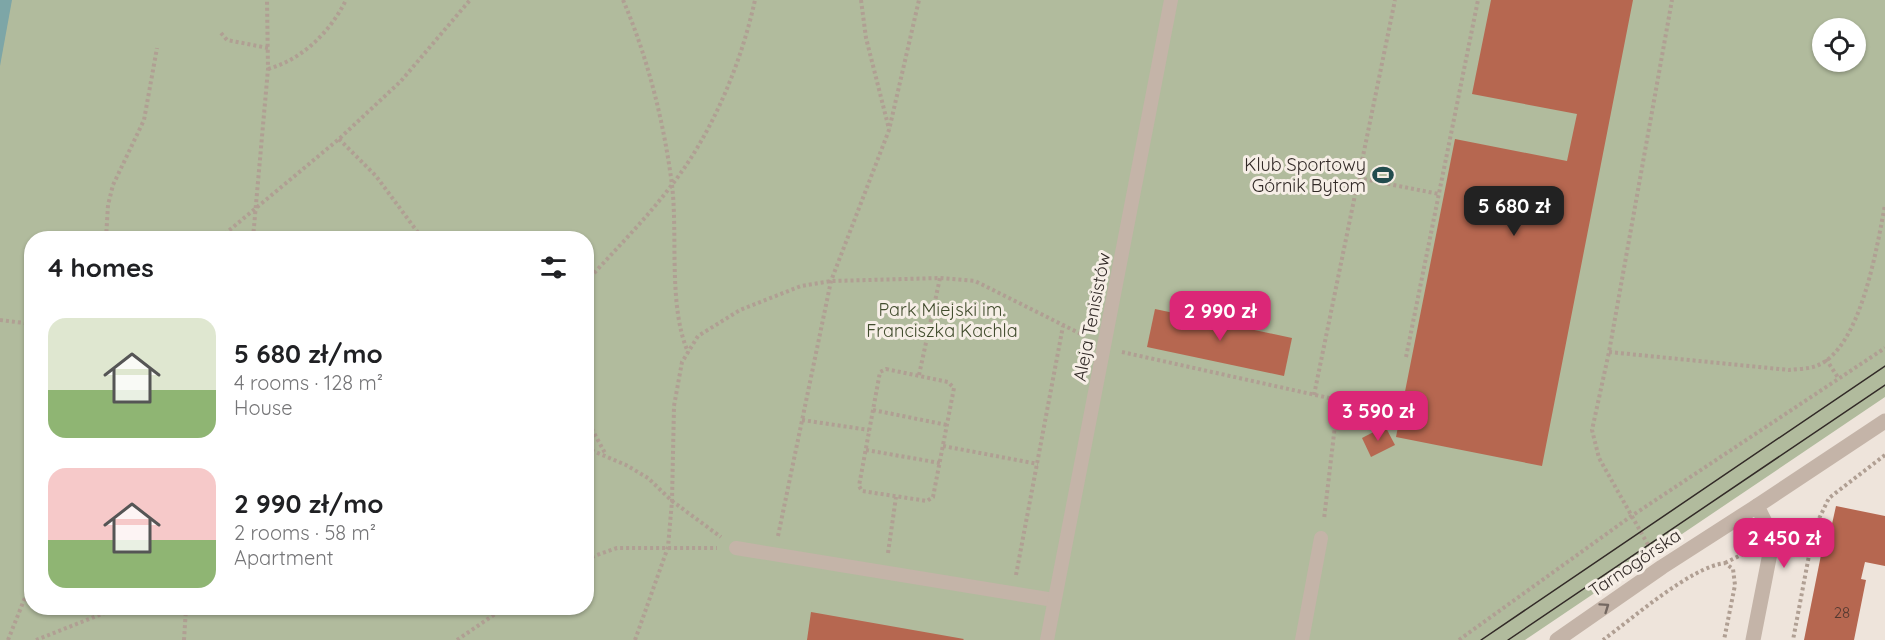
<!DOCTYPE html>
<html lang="en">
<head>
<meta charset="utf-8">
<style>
  :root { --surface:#fff; --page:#f6f6f6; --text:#202124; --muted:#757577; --accent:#db2777 }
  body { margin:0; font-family:Quicksand,sans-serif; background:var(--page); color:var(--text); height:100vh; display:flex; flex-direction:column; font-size:22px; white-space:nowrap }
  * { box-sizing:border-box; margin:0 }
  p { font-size:20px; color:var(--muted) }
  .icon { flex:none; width:33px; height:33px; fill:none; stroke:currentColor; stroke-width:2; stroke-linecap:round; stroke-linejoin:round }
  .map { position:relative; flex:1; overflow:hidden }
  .drawer { position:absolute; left:24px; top:231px; width:570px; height:384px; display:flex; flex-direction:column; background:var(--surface); border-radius:24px; box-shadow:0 2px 4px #0004 }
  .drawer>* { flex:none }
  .fabs { position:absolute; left:1812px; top:18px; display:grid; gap:12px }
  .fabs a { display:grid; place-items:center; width:54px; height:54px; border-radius:50%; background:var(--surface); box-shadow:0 2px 4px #0004; font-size:30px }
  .price { position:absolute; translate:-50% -51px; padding:0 14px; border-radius:12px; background:var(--accent); color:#fff; font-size:20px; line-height:39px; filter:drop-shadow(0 2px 3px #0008) }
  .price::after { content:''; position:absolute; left:50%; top:36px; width:18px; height:14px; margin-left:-9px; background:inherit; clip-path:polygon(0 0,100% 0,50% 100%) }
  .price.selected { background:#222; color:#fff }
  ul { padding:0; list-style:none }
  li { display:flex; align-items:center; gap:18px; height:150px; padding:0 24px }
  li span { display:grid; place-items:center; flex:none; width:168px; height:120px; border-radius:18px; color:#555 }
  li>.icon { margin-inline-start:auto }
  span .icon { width:72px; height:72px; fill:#fffc; stroke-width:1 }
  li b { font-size:26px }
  h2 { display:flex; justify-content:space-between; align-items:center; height:72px; padding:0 24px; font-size:26px }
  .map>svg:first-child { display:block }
</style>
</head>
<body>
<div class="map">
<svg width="1885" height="640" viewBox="0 0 1885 640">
  <rect width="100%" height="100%" fill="#eee4db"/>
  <path fill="#b1bb9d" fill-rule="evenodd" d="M0 0H1885V397L1525 640H0ZM1822 28H1856V62H1822ZM32 238H586V608H32Z"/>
  <polygon fill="#7da6a7" points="0,0 12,0 0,66"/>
  <g fill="#b66750">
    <polygon points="1491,0 1633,0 1542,466 1396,437 1455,139 1567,161 1577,114 1472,94"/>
    <polygon points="1155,309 1292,338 1284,376 1147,347"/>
    <polygon points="1385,426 1395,445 1371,457 1362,438"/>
    <polygon points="1836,506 1885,516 1885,566 1865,562 1861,579 1866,580 1854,640 1804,640 1822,550 1826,551"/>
    <polygon points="811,612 964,639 963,640 807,640"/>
  </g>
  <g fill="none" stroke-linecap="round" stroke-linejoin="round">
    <g stroke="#b09f93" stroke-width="4" stroke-dasharray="3 3" stroke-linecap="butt">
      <path d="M623 0C648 58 664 123 672 185 678 236 668 306 688 352"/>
      <polyline points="861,0 866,38 889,129"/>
      <polyline points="221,33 227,40 268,48"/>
      <path d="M268 69C303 59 330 32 346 0"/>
      <polyline points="339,139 376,176 422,238"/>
      <polyline points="1358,178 1439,194"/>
      <polyline points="106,238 108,205 113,185 144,120 157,48"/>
      <polyline points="220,238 339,139 401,81 470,0"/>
      <polyline points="253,238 268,69 267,0"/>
      <path d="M586 282C615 250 645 220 671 186 712 134 741 64 755 0"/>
      <polyline points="0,320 32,324"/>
      <polyline points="1122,352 1338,400 1324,519"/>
      <path d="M1609 352 1789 370C1797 369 1808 369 1816 366 1861 350 1877 246 1885 205"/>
      <polyline points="1406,357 1478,0"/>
      <polyline points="1826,359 1839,379"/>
      <polygon points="886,369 948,382 954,388 933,497 927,501 862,491 859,486 880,372"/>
      <polyline points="919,375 940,278"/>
      <polyline points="1314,395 1395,0"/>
      <polyline points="873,410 947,425"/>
      <polyline points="586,418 606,455"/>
      <polyline points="802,420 869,430"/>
      <polyline points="943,446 1038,464"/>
      <polyline points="586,448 626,465 648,478 672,501 721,537"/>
      <polyline points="866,450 940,463"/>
      <polyline points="1814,529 1829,498 1885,455"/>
      <polyline points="1790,531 1798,528 1814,529 1793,640"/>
      <polyline points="778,536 831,281 889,130 919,0"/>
      <polyline points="1651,550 1599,458 1592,430 1609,352 1672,0"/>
      <polyline points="888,553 896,497"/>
      <polyline points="586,559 617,548 717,548"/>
      <polyline points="1725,563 1749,551"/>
      <polyline points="1016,575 1063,326"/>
      <polyline points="8,640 32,580"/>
      <polyline points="36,640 117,608"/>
      <polyline points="184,640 186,608"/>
      <polyline points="457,640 504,608"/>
      <polyline points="635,640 668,547 672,501 674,406 682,362 698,336 740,310 801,286 831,281 940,278 975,281 1085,336"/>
      <polyline points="1459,640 1630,517 1885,348"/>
      <path d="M1603 640C1633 618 1691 567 1725 563L1733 569 1735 585 1724 640"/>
    </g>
    <g stroke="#c4b4a8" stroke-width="14">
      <polyline points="736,548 1054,600"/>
      <polyline points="1047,640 1171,0"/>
      <polyline points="1302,640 1321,538"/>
    </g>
    <polyline stroke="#c4b4a8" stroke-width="15" points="1557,640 1662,567 1757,506"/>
    <polyline stroke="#c4b4a8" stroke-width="15" points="1753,640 1773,538 1757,506 1885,421"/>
    <g stroke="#322a27" stroke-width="1.5">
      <polyline points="1481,640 1885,366"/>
      <polyline points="1508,640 1885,385"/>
    </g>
  </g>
  <defs><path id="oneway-chevron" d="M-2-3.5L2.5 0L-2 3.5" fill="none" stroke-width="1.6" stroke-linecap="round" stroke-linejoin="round" transform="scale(1.5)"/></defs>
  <use stroke="#746861" href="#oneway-chevron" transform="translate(1605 607) rotate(-35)"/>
  <defs>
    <symbol id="stadium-bare" viewBox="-9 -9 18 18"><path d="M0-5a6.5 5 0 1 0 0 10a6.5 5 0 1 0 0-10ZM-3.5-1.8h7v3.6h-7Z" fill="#224c4e" stroke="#f6eee6" stroke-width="2.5" paint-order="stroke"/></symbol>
  </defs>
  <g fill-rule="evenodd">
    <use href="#stadium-bare" x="1368" y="160" width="30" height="30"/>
  </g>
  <g text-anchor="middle" stroke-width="6" stroke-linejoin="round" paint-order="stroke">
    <g font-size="15" fill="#533931">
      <text x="1842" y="618">28</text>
    </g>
    <g font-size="18" fill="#322a27" stroke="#f6eee6" text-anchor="end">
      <text x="1366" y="171">Klub Sportowy<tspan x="1366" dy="21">Górnik Bytom</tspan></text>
    </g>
    <g font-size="18" fill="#424d2e" stroke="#f6eee6">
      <text x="942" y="316">Park Miejski im.<tspan x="942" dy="21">Franciszka Kachla</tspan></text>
    </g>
    <g font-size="18" fill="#322a27" stroke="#f6eee6">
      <text transform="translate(1092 317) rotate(-79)" y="6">Aleja Tenisistów</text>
      <text transform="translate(1635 563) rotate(-34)" y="6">Tarnogórska</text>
    </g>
  </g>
</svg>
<div class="fabs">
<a><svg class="icon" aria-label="locate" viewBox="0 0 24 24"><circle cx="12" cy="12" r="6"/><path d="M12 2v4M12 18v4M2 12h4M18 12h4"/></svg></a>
</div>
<b class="price selected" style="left:1514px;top:237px">5 680 zł</b>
<b class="price" style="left:1220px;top:342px">2 990 zł</b>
<b class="price" style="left:1378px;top:442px">3 590 zł</b>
<b class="price" style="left:1784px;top:569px">2 450 zł</b>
<section class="drawer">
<h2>4 homes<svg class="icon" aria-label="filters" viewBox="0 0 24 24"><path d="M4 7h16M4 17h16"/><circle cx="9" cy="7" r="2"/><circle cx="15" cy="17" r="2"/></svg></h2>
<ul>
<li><span style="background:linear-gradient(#dfe7d0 60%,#8fb573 0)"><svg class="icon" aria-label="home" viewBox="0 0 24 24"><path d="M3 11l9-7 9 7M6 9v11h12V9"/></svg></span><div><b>5 680 zł/mo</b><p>4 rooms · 128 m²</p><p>House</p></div></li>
<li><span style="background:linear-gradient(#f6c9c9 60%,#8fb573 0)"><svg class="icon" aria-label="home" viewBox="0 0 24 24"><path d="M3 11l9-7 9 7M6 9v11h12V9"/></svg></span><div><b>2 990 zł/mo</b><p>2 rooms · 58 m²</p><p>Apartment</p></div></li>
</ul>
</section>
</div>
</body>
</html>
